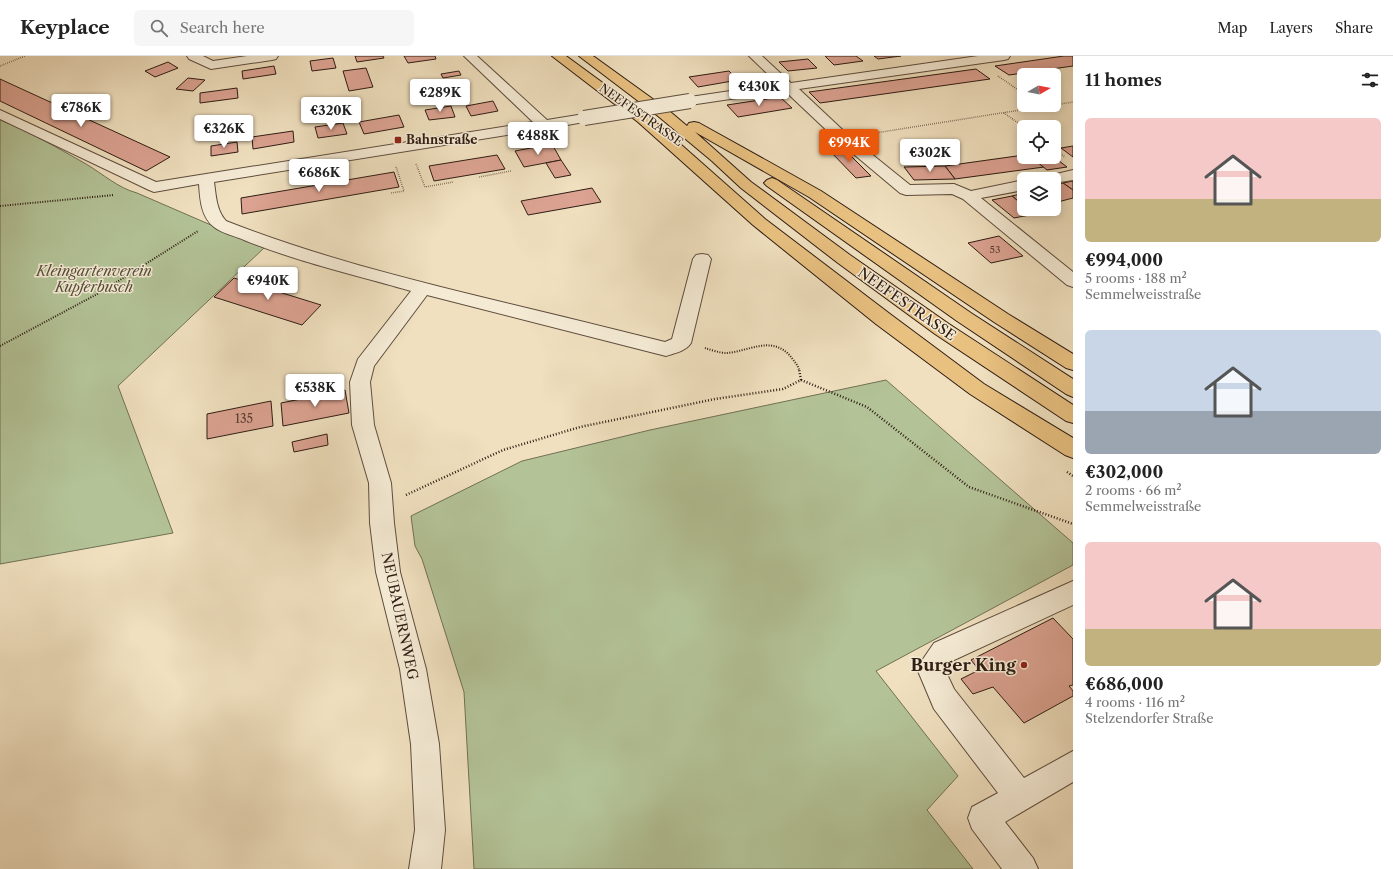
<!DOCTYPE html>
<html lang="en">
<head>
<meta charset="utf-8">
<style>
  :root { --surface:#fff; --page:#f6f6f6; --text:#222; --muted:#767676; --line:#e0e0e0; --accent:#ea580c }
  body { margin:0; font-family:"Libre Caslon Text",serif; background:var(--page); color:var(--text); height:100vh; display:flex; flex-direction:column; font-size:15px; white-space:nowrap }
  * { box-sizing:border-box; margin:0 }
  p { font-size:13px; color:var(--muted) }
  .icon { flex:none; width:22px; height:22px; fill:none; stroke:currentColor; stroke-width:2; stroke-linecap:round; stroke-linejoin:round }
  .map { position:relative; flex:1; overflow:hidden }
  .sheet { display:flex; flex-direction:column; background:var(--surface); width:320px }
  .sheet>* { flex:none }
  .needle { width:26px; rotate:81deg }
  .fabs { position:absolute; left:1017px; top:12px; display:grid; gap:8px }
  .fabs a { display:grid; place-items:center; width:44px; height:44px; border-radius:6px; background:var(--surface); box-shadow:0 2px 10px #0003; font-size:20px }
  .price { position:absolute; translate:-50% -34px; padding:0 9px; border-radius:4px; background:#fff; color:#222; font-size:13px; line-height:26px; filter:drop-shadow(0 1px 2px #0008) }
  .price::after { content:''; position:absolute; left:50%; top:24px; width:12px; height:9px; margin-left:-6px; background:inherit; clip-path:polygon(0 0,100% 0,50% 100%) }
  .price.current { background:var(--accent); color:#fff }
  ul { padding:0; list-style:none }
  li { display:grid; align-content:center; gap:8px; height:212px; padding:0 12px }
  li span { display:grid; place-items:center; height:124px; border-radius:6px; color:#555 }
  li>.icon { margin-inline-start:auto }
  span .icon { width:72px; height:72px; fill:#fffc; stroke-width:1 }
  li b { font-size:17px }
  h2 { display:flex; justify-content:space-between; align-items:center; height:48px; padding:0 12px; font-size:17px }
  header { display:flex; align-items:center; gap:24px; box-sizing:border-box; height:56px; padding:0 20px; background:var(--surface); border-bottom:1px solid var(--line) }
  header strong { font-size:19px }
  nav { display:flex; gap:22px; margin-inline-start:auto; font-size:14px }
  .search { width:280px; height:36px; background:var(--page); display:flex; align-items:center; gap:10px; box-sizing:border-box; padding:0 14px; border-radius:6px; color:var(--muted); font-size:15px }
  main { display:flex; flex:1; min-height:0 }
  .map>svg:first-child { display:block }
</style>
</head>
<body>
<header>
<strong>Keyplace</strong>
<div class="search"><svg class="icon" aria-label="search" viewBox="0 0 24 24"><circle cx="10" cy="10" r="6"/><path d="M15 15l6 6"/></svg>Search here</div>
<nav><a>Map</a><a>Layers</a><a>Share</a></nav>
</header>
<main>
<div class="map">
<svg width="1073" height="813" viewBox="0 0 1073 813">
  <rect width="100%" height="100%" fill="#f0e0bf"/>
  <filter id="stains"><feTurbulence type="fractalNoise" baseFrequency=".005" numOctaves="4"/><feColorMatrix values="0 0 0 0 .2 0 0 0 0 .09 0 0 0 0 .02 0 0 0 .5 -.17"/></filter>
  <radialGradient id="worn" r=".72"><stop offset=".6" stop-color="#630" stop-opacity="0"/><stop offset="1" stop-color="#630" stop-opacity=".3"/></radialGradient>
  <g fill="#b3c397" stroke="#707055">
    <path d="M0 64C30 76 58 92 86 108 103 118 118 132 137 137L264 192 118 330 173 477 0 508Z"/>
    <polygon points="886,324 1073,487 1073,509 876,615 958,720 927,754 973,813 474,813 464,636 422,503 415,490 411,460 522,405 650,374"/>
  </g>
  <g fill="#dca392" stroke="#2e1c13">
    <polygon points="355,0 383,0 384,2 357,6"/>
    <polygon points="404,0 435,0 436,3 408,7"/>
    <polygon points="825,0 856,0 863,5 834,9"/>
    <polygon points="874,0 901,0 878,3"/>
    <polygon points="1064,0 1073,0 1073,10 1009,19 995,10"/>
    <polygon points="333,2 336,12 312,15 310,5"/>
    <polygon points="808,3 817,12 788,15 779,6"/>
    <polygon points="168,6 178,12 155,21 145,15"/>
    <polygon points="274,10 276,18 243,23 242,15"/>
    <polygon points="366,12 373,31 349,35 343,15"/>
    <polygon points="976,13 990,23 820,47 809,36"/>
    <polygon points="459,15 461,19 443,22 441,18"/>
    <polygon points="729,15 738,24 698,31 689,21"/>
    <polygon points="188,22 205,24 193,35 176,33"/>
    <polygon points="0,23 170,101 146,115 0,45"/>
    <polygon points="237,32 238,42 200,47 200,37"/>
    <polygon points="780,41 792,52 738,61 727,49"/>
    <polygon points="493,45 498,55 471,60 466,50"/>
    <polygon points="451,50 455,61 429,64 425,54"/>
    <polygon points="399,59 404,71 364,78 359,66"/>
    <polygon points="343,67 347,78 318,82 315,71"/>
    <polygon points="293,75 294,86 253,93 252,81"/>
    <polygon points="237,86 238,96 211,100 211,90"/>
    <polygon points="552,88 561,104 524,111 515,95"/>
    <polygon points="1073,90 1073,101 1061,92"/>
    <polygon points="842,91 871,120 856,122 828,93"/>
    <polygon points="497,99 505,113 434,125 429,110"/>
    <polygon points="1024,99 1024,101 1031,101 1044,111 955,123 945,110"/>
    <polygon points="1031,101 1054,101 1067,111 1047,114"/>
    <polygon points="561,104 571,119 555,122 546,107"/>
    <polygon points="945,110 955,123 914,124 904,111"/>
    <polygon points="394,116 399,131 242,158 241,142"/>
    <polygon points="1073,125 1073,134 1063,127"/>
    <polygon points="1063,127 1073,134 1073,142 1054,147 1054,129"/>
    <polygon points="592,132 601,146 528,159 521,145"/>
    <polygon points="1024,137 1024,150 1012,140"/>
    <polygon points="1012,140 1024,150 1024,153 1028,153 1035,158 1014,162 992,144"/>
    <polygon points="999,180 1023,200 991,207 968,187"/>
    <polygon points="234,222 321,249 302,269 214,241"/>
    <polygon points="345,334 349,357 283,370 281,347"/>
    <polygon points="271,345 273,370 207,383 207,358"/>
    <polygon points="327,378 328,389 294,396 292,386"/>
    <polygon points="1053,562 1073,583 1073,629 1069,630 1073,635 1073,640 1024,667 993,631 973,638 961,623 979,614 971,604"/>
  </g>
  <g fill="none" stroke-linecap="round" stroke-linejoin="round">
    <defs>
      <g id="minor">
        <polygon points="187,0 203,0 213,5 247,0 278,0 276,3 272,4 211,13 189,3"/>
        <path d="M464 0H477L547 64 584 58 589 59 591 62 589 65 584 66 545 73 214 126C216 139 216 154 226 165 307 197 392 219 477 240 540 255 602 270 665 286L672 283 693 203 696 199 702 198 708 199 711 203 691 287C686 295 675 297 666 300L427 239 374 310 370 326 374 369 391 427 394 467 400 516 426 613 439 688 445 774 441 813H409L415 774 411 688 400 613 376 516 370 467 369 427 352 369 350 326 358 303 411 235C356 219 298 206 244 184 235 180 221 177 214 171 201 161 200 143 199 128L154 136 149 134 0 63V54L156 126 533 66Z"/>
        <polygon points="749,0 762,0 791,27 978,0 1010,0 1008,3 1004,4 799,33 848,79 910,129 954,128 971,135 1024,124 1024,134 981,142 1073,216 1073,231 1067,229 963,143 952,138 906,139 900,137 838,85 785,35 690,49 685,48 683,45 685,42 690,41 778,28"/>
        <polygon points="1073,114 1073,124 1054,127 1054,123 1045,123 1048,120"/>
        <polygon points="1073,525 1073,549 952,605 946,616 954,633 1024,722 1073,695 1073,726 1005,766 1033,802 1038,813 1002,813 972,773 968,762 972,751 998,737 934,653 918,615 921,606 934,587"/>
      </g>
      <g id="highway">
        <polygon points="552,0 566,0 652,63 765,163 890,258 984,328 1073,382 1073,402 1065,399 970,338 876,268 753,169 638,66"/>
        <polygon points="579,0 593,0 668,54 687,70 689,67 694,66 699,67 821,135 1008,258 1073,298 1073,314 1066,312 994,266 809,141 695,76 751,126 850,199 949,268 1073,349 1073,367 1066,365 935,278 838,207 741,132 712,105 658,60"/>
        <polygon points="772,122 777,124 971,257 1073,323 1073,341 1066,338 957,265 767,130 764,127 767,124"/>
      </g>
    </defs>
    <use href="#minor" stroke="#5e4d3e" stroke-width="2"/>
    <use href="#highway" stroke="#2e1c13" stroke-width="2"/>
    <g stroke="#2e1c13" stroke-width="1.5" stroke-dasharray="0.5 1.5" stroke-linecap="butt">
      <polyline points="0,10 25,0"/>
      <polyline points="998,20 1024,38"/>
      <polyline points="1054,49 1073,46"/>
      <polyline points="1004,57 1024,71"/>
      <polyline points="869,78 1052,49"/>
      <polyline points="1054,93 1065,101"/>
      <polyline points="416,108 425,131 453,126"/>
      <polyline points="479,121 511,115"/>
      <polyline points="391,137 404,135 396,111"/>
    </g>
    <g stroke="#2e1c13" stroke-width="2" stroke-dasharray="1 1.5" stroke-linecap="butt">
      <polyline points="0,150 114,139"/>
      <polyline points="0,290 101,236 198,175"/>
      <path d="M705 292C711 294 720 297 726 297 748 296 772 278 791 301 794 305 798 309 799 314"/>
    </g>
    <g stroke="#2e1c13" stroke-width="2.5" stroke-dasharray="1 2" stroke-linecap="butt">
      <polyline points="801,324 867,351 969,431 1073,468"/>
      <polyline points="1067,416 1073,420"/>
      <polyline points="406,439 503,394 580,371 715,343 783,333 801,324 799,313"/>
    </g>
    <use href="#minor" fill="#f5ebd5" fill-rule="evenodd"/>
    <use href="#highway" fill="#e8c080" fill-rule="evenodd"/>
    <defs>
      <polyline id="minor-bridge" points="584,62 690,45"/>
    </defs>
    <use href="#minor-bridge" stroke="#5e4d3e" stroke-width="16" stroke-linecap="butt"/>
    <use href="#minor-bridge" stroke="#f5ebd5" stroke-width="14"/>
  </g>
  <g fill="#8f2418" stroke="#f5ebd5" stroke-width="1.5">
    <rect x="394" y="80" width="8" height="8" rx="2"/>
    <circle cx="1024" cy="609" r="4"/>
  </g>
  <g text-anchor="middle" stroke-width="3" stroke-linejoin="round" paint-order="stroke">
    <g font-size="10" fill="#5a3e33">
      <text x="995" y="197">53</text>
    </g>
    <g font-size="12" fill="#2e1c13" stroke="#f5ebd5">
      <text transform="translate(641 59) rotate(35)" y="4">NEEFESTRASSE</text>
    </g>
    <g font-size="12" font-weight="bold" fill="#2e1c13" stroke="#f5ebd5" text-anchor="start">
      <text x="406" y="88">Bahnstraße</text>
    </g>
    <g font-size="12" fill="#5a3e33">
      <text x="244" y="367">135</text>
    </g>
    <g font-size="14" font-style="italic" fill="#564e3b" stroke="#f5ebd5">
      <text x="94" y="220">Kleingartenverein<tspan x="94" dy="16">Kupferbusch</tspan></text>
    </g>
    <g font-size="14" fill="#2e1c13" stroke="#f5ebd5">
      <text transform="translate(907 248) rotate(35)" y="5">NEEFESTRASSE</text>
      <text transform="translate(400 560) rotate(78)" y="5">NEUBAUERNWEG</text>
    </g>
    <g font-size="17" font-weight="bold" fill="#2e1c13" stroke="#f5ebd5" text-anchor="end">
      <text x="1016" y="615">Burger King</text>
    </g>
  </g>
  <rect width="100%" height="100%" filter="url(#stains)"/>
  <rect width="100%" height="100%" fill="url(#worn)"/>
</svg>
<div class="fabs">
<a><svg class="needle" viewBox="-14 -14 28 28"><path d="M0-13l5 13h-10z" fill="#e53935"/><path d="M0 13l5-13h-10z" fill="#767676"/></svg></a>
<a><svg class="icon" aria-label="locate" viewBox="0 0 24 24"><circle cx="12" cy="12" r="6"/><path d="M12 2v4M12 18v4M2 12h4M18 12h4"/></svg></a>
<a><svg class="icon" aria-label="layers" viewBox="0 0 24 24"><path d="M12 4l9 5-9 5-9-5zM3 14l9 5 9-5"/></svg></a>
</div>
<b class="price" style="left:759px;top:51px">€430K</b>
<b class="price" style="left:440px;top:57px">€289K</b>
<b class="price" style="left:81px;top:72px">€786K</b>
<b class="price" style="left:331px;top:75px">€320K</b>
<b class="price" style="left:224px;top:93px">€326K</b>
<b class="price" style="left:538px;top:100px">€488K</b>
<b class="price current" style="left:849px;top:107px">€994K</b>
<b class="price" style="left:930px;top:117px">€302K</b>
<b class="price" style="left:319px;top:137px">€686K</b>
<b class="price" style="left:268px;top:245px">€940K</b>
<b class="price" style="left:315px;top:352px">€538K</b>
</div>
<section class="sheet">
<h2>11 homes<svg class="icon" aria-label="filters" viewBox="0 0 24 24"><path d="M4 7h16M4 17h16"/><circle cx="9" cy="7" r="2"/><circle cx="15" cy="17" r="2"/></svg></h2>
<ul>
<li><span style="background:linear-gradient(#f6c9c9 65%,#c2b280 0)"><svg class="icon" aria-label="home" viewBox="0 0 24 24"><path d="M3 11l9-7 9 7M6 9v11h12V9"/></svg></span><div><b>€994,000</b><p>5 rooms · 188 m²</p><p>Semmelweisstraße</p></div></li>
<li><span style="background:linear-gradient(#c9d6e8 65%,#9aa5b1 0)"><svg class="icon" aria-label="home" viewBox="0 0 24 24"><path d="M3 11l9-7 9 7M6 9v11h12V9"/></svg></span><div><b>€302,000</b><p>2 rooms · 66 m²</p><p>Semmelweisstraße</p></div></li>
<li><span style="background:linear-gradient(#f6c9c9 70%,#c2b280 0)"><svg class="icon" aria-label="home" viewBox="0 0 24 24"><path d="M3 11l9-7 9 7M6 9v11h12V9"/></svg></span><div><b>€686,000</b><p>4 rooms · 116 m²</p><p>Stelzendorfer Straße</p></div></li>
</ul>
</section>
</main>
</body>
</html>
